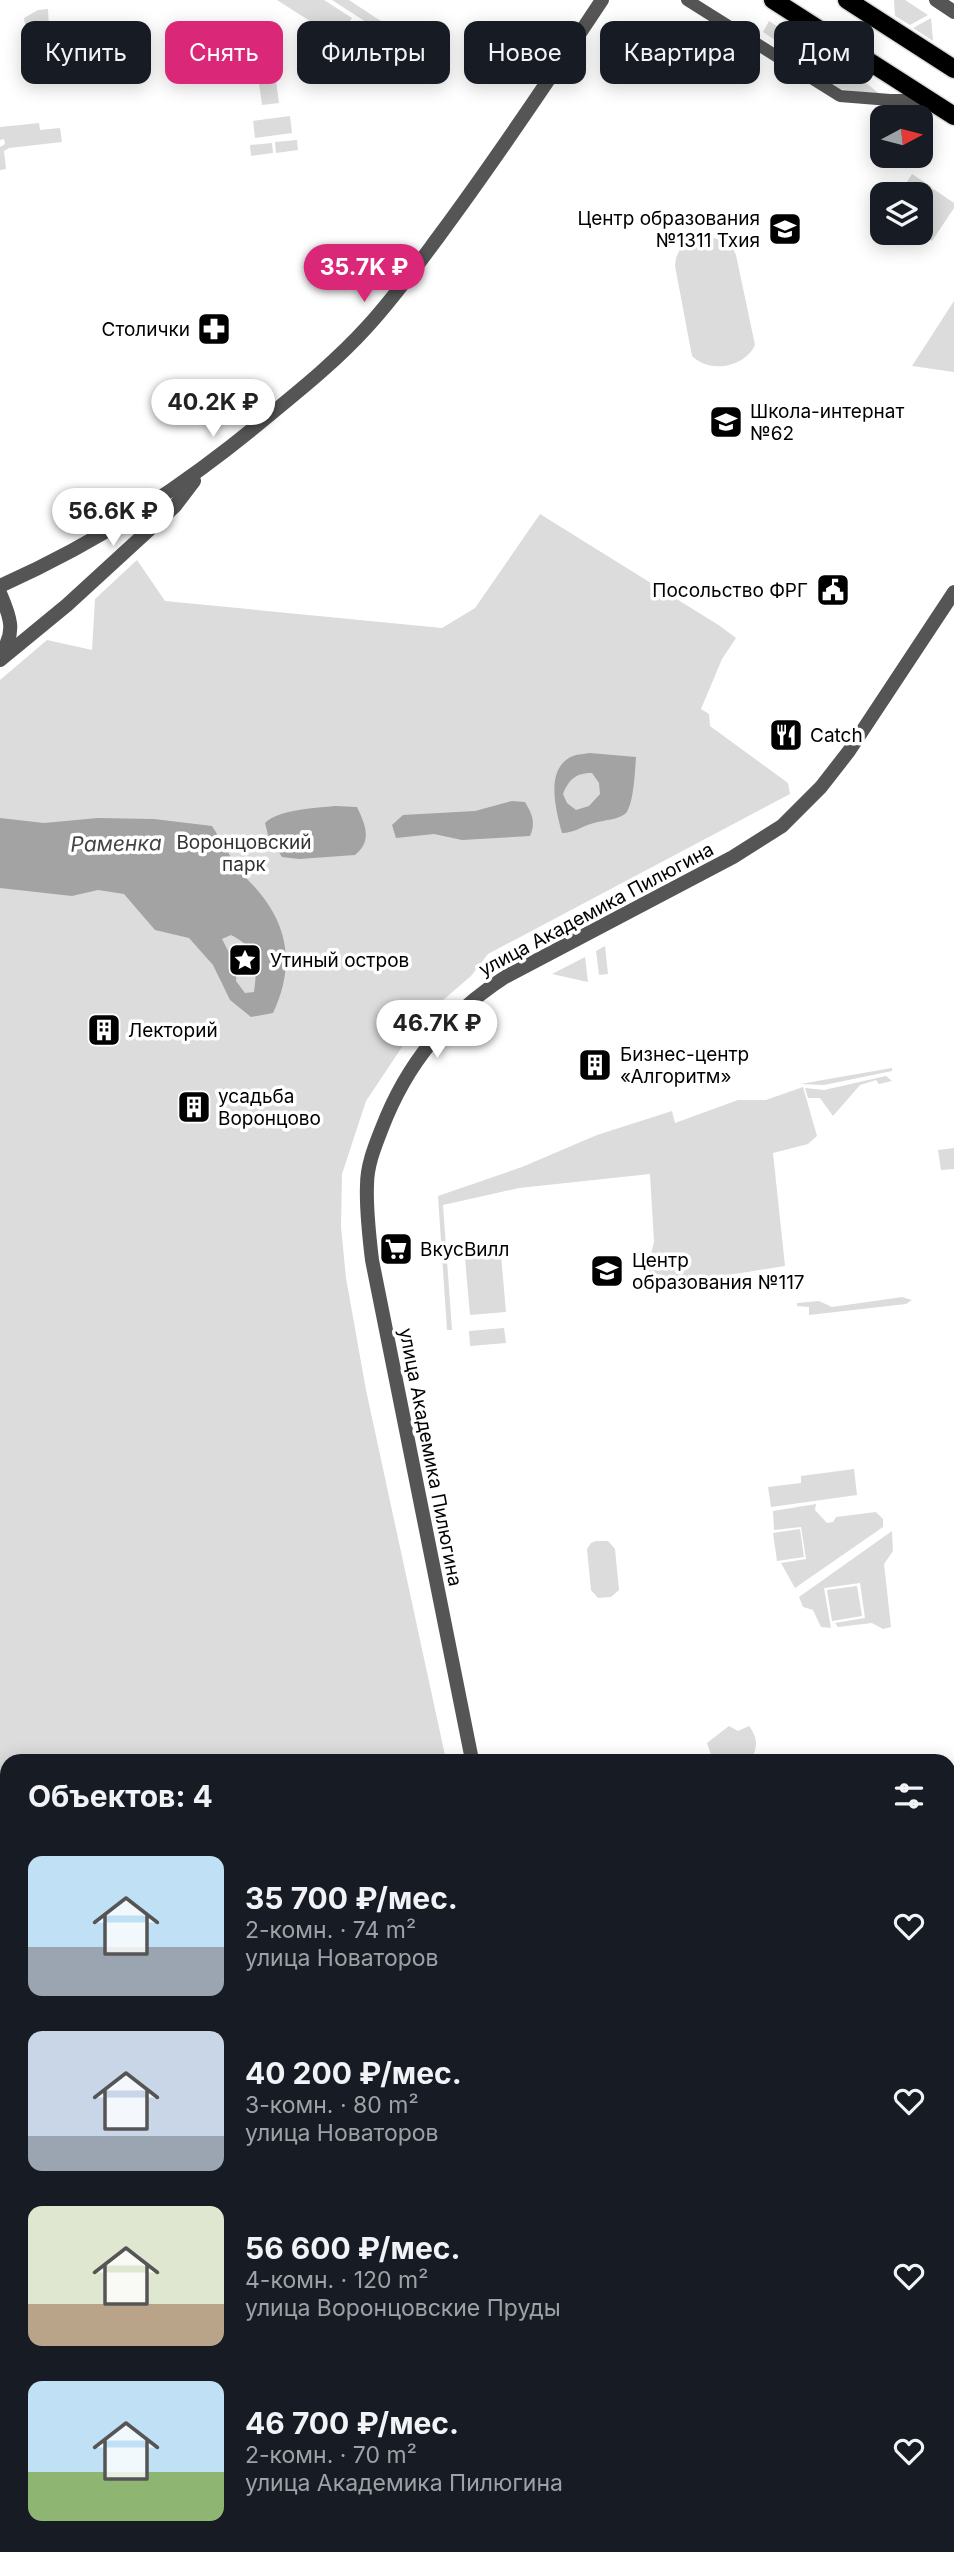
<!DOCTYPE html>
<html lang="ru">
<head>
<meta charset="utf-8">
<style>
  :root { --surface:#171b24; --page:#242831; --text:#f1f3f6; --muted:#9ea1a6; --accent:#db2777 }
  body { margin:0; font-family:Inter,sans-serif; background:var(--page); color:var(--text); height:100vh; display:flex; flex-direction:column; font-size:26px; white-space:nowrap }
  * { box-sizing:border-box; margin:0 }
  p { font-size:23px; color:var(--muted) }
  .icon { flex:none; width:38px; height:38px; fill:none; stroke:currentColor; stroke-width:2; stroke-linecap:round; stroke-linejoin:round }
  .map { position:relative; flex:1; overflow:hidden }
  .details { position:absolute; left:0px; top:1754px; width:956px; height:800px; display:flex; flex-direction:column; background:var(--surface); border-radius:21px 21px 0 0; box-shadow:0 4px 18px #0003 }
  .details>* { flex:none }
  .hud { position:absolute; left:21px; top:21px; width:914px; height:63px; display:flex; gap:14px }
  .needle { width:46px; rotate:83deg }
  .fabs { position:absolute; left:870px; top:105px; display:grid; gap:14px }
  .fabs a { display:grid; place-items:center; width:63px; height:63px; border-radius:14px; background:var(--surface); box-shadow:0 4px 18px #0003; font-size:35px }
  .price { position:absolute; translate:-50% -60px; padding:0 16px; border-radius:24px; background:#fff; color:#222; font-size:23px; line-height:46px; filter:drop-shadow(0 2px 4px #0008) }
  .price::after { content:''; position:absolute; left:50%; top:42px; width:21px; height:16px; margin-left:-10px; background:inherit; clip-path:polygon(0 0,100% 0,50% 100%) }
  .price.selected { background:var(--accent); color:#fff }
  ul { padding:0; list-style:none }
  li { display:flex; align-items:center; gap:21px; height:175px; padding:0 28px }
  li span { display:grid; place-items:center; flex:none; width:196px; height:140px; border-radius:14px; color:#555 }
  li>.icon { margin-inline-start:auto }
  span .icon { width:84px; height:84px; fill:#fffc; stroke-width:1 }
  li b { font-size:30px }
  h2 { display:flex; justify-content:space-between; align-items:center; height:84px; padding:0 28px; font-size:30px }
  .tag { padding:0 24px; border-radius:14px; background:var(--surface); box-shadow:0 4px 18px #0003; font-size:24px; line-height:63px }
  .tag.selected { background:var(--accent); color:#fff }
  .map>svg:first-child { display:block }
</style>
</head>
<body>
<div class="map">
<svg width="954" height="2552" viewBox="0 0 954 2552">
  <rect width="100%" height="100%" fill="#fff"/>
  <g fill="#dcdcdc">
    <polygon points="277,0 324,0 352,18 338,39"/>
    <polygon points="332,0 349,0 408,39 403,46"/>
    <polygon points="894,0 905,0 928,15 910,25 895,16"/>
    <polygon points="48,9 49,29 26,31 24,18 38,10"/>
    <polygon points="931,18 933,41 913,28"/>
    <polygon points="769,21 854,76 825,73 763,32"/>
    <polygon points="506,46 522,56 512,71 497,62"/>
    <polygon points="274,66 279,103 262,105 257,69"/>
    <polygon points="825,80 866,83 881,95 840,89"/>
    <polygon points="290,116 292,133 255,138 253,121"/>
    <polygon points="39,123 40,130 60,128 62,142 9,148 4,151 6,169 0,170 0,147 5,144 4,139 0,140 0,127"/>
    <polygon points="297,140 298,150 276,153 275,142"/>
    <polygon points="272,143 273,153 251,156 250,145"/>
    <polygon points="912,174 932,187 924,201 932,188 954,203 954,208 932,241 920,233 920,194 899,194"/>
    <path d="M715 238 732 247 736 255 755 345C745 367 710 374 692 356L675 266 676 258 680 249 688 243Z"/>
    <polygon points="954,301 954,372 912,366"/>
    <polygon points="540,514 720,626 736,638 722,659 701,709 709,714 710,726 788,783 790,794 488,954 471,976 420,1020 366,1101 342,1174 341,1227 346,1278 366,1390 446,1760 7,1760 7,1965 0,1964 0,680 47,640 92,650 95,599 137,560 165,601 442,628 475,608"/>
    <polygon points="605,946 608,974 599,975 596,951"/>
    <polygon points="585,957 588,982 552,974"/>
    <polygon points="892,1068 892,1071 824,1085 800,1084"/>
    <polygon points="886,1076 892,1081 879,1084 876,1080 860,1085 833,1116 820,1098 808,1098 805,1088 824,1090"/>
    <polygon points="803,1087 817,1136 808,1144 773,1153 785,1266 647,1288 647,1268 654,1242 650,1174 519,1188 443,1205 452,1330 447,1330 438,1196 522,1167 597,1135 672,1111 675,1123 738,1100 766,1100"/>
    <polygon points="954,1148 954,1169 941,1170 938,1150"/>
    <polygon points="500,1244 506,1312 470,1315 464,1247"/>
    <polygon points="902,1297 912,1300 906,1304 809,1315 809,1307 797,1306 797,1303 819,1301 832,1307"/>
    <polygon points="504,1328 506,1343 470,1346 469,1331"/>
    <polygon points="854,1469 857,1495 771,1507 768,1487 801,1483 801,1476"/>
    <polygon points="816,1504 815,1510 827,1523 833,1522 836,1517 876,1512 883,1519 883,1527 795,1588 781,1563 806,1559 801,1527 774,1530 773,1511"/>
    <polygon points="800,1529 804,1557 777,1561 773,1533"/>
    <polygon points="892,1531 893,1551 884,1564 891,1627 883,1629 872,1623 838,1627 835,1623 865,1618 860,1583 824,1588 831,1628 821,1627 813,1610 803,1607 799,1597"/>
    <polygon points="596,1541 608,1541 615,1549 619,1590 611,1597 598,1598 591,1590 587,1549 591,1543"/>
    <polygon points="857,1586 862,1616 832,1621 827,1590"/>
    <path d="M729 1726 738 1731 749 1726C758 1738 758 1747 751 1760H713L707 1743Z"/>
    <polygon points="7,2472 7,2503 0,2518 0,2487"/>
  </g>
  <g fill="#a3a3a3" fill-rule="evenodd">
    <path d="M590 753 636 757C635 770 634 803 626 813 619 820 603 820 594 823 582 826 574 833 562 833 556 810 544 768 573 756 578 754 585 754 590 753ZM592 773 599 783 600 794 589 806 576 810 567 803 563 794C569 779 576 773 592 773Z"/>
    <path d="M512 801 525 802C532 814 536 822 530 836L462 840 434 834 396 838 392 825 403 815 475 811Z"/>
    <path d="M336 806 357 807C365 824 373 841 355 855L299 859 282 857 268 835 265 823C279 809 317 808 336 806Z"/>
    <path d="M0 818 44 823 98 818 154 819 212 826C223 843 234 865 248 880 287 919 297 962 273 1013L251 1017 230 1000 213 965 189 938 155 930 124 894 98 890 72 896 0 888ZM231 935C257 948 258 964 254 992L245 993 236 981 237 968 222 939Z"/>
  </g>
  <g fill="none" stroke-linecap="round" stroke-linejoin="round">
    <defs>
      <g id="primary">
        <polyline points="773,0 954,116"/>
        <polyline points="847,0 954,69"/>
      </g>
    </defs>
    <use href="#primary" stroke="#dbdbdb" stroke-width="21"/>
    <g stroke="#555" stroke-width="12">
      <polyline points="687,0 840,96 890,100 928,100"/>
      <polyline points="948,2159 954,2159"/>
    </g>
    <g stroke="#555" stroke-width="14">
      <polyline points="936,0 954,12"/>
      <path d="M0 586C103 540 187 484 272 413 305 386 338 359 367 327 393 299 416 267 439 236 496 159 549 80 602 0"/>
      <path d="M0 593C10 616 17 633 0 654"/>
      <polyline points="0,660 67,605 175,506 194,481"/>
      <path d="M472 1760 372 1260C369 1235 366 1209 367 1185 367 1165 375 1146 382 1128 407 1063 447 1015 505 977L733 857 782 826 821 787 849 751 954 592"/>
      <polyline points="948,1942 954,1943"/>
      <polyline points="948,1992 954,1993"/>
      <polyline points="0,1998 7,1999"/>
      <polyline points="0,2472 7,2457"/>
      <polyline points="0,2531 7,2516"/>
    </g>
    <use href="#primary" stroke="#000" stroke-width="18"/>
  </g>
  <defs>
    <symbol id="school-square" viewBox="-11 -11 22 22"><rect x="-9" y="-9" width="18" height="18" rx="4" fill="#000" stroke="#fff"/><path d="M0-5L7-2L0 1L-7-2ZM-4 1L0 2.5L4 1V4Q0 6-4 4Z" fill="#fff"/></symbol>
    <symbol id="pharmacy-square" viewBox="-11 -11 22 22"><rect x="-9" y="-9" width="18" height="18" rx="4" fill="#000" stroke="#fff"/><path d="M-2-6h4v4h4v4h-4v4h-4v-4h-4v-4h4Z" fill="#fff"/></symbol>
    <symbol id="civic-square" viewBox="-11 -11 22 22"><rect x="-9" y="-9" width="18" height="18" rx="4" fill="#000" stroke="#fff"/><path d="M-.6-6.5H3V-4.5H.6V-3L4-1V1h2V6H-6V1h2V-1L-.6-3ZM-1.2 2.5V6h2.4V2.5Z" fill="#fff"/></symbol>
    <symbol id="restaurant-square" viewBox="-11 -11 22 22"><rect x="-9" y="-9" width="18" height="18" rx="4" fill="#000" stroke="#fff"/><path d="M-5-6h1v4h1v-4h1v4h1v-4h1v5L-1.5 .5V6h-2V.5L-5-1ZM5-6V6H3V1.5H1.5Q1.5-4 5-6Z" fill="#fff"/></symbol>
    <symbol id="sight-square" viewBox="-11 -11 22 22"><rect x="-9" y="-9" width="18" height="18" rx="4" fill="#000" stroke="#fff"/><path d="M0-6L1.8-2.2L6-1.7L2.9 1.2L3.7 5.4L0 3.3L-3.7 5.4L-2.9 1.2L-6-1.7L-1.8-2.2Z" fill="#fff"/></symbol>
    <symbol id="building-square" viewBox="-11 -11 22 22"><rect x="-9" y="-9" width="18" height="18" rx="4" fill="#000" stroke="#fff"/><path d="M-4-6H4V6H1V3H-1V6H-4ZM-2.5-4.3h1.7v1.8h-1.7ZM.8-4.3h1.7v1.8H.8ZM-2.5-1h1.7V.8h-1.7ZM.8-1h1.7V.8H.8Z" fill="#fff"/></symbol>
    <symbol id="supermarket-square" viewBox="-11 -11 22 22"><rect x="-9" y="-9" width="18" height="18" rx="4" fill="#000" stroke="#fff"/><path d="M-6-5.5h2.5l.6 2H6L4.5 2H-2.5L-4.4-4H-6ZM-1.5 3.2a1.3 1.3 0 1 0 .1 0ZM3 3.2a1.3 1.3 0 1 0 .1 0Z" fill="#fff"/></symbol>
  </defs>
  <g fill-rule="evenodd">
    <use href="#school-square" x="766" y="210" width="38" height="38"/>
    <use href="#pharmacy-square" x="195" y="310" width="38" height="38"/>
    <use href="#school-square" x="707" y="403" width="38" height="38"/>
    <use href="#civic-square" x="814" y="571" width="38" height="38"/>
    <use href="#restaurant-square" x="767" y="716" width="38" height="38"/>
    <use href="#sight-square" x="226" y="941" width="38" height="38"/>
    <use href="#building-square" x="85" y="1011" width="38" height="38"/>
    <use href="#building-square" x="576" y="1046" width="38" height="38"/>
    <use href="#building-square" x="175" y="1088" width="38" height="38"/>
    <use href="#supermarket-square" x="377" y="1230" width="38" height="38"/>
    <use href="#school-square" x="588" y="1252" width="38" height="38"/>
  </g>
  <g text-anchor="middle" stroke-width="7" stroke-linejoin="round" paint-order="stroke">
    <g font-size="19" fill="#000" stroke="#fff" text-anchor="start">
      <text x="760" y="225" text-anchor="end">Центр образования<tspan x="760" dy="22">№1311 Тхия</tspan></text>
      <text x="190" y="336" text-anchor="end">Столички</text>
      <text x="750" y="418">Школа-интернат<tspan x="750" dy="22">№62</tspan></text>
      <text x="808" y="597" text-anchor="end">Посольство ФРГ</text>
      <text x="810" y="742">Catch</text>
      <text x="270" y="967">Утиный остров</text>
      <text x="128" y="1037">Лекторий</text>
      <text x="620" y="1061">Бизнес-центр<tspan x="620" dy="22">«Алгоритм»</tspan></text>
      <text x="218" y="1103">усадьба<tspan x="218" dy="22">Воронцово</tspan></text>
      <text x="420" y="1256">ВкусВилл</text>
      <text x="632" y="1267">Центр<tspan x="632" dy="22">образования №117</tspan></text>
    </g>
    <g font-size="19" fill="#333" stroke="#fff">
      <text x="244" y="849">Воронцовский<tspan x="244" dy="22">парк</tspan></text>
    </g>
    <g font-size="19" fill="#000" stroke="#fff">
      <text transform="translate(596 909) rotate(-28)" y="7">улица Академика Пилюгина</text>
      <text transform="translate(431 1457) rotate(79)" y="7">улица Академика Пилюгина</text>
    </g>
    <g font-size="21" font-style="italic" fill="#444" stroke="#fff">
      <text transform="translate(116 844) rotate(-1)" y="7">Раменка</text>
    </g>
  </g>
</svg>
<div class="fabs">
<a><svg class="needle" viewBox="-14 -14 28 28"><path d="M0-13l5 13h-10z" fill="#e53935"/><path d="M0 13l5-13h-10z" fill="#9ea1a6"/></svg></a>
<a><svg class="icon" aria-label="layers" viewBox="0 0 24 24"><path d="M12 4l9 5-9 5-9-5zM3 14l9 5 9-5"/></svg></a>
</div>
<b class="price selected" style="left:364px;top:304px">35.7K ₽</b>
<b class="price" style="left:213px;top:439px">40.2K ₽</b>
<b class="price" style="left:113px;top:548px">56.6K ₽</b>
<b class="price" style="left:437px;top:1060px">46.7K ₽</b>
<div class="hud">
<a class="tag">Купить</a>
<a class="tag selected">Снять</a>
<a class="tag">Фильтры</a>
<a class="tag">Новое</a>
<a class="tag">Квартира</a>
<a class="tag">Дом</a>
</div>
<section class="details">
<h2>Объектов: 4<svg class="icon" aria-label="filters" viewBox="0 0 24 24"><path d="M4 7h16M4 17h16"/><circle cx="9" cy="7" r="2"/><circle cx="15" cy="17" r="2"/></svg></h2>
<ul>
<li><span style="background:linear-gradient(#bfe0f5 65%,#9aa5b1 0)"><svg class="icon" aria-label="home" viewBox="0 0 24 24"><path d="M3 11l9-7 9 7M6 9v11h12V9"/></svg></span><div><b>35 700 ₽/мес.</b><p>2-комн. · 74 m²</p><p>улица Новаторов</p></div><svg class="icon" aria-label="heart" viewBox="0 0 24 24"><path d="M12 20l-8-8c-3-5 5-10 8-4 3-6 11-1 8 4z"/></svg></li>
<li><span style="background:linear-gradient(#c9d6e8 75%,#9aa5b1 0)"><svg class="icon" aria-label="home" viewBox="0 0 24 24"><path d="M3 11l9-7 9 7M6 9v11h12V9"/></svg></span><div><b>40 200 ₽/мес.</b><p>3-комн. · 80 m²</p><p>улица Новаторов</p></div><svg class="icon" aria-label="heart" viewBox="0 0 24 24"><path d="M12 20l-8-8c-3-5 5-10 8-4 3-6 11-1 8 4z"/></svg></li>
<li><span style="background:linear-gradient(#dfe7d0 70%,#b9a48a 0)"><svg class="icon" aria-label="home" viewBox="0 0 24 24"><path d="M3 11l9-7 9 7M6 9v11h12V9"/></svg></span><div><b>56 600 ₽/мес.</b><p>4-комн. · 120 m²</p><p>улица Воронцовские Пруды</p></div><svg class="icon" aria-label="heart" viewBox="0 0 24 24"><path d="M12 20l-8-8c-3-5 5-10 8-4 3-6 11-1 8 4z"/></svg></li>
<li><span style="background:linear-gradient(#bfe0f5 65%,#8fb573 0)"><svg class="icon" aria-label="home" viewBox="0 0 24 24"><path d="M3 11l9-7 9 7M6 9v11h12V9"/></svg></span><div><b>46 700 ₽/мес.</b><p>2-комн. · 70 m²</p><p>улица Академика Пилюгина</p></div><svg class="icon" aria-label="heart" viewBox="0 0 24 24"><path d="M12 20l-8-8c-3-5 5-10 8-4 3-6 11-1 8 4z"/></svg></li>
</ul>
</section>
</div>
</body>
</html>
